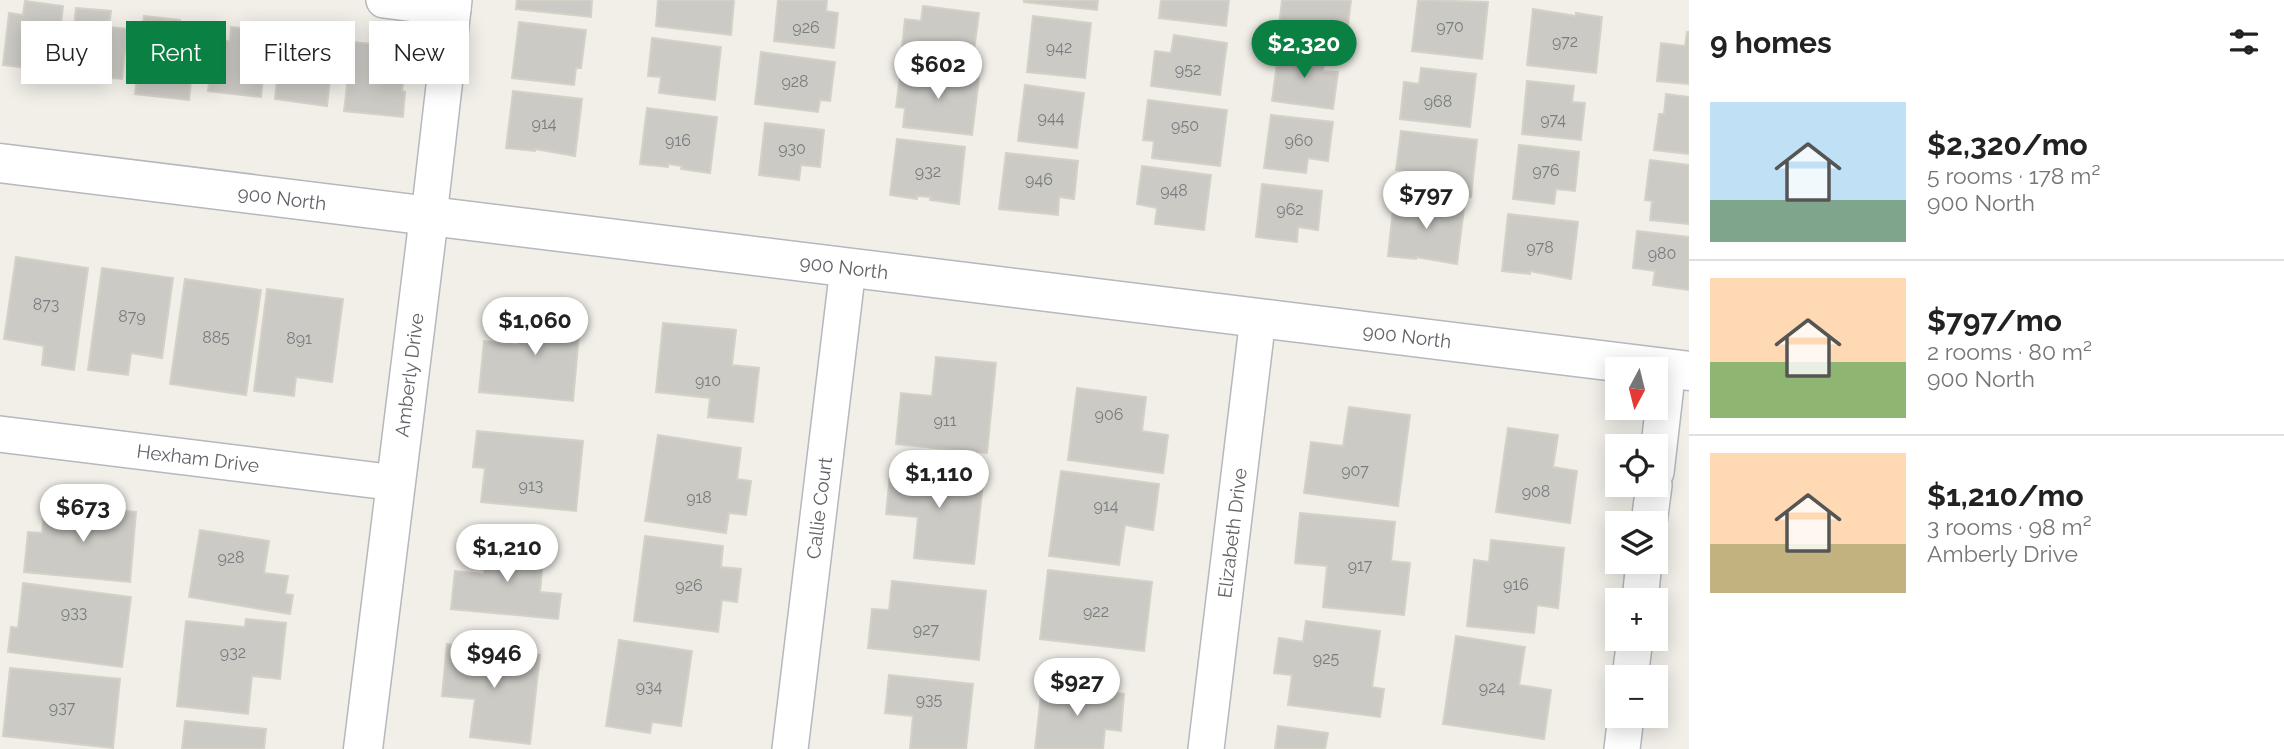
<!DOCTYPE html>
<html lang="en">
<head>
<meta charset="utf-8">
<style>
  :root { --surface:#fff; --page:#f2f2f2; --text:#222; --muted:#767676; --line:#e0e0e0; --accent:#0b8043 }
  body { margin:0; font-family:Raleway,sans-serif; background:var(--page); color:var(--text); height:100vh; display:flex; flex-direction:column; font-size:26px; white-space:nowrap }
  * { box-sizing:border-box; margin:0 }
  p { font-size:23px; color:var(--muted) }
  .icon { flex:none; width:38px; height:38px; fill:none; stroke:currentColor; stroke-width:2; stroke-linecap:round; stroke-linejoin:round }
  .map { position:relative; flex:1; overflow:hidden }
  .drawer { display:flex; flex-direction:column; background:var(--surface); width:595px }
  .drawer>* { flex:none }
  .hud { position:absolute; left:21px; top:21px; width:665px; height:63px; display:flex; gap:14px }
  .needle { width:46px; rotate:187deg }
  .fabs { position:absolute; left:1605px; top:357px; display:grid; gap:14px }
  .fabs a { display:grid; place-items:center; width:63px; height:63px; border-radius:0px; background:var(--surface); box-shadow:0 4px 18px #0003; font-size:35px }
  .price { position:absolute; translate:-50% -60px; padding:0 16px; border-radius:24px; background:#fff; color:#222; font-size:23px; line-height:46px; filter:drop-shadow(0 2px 4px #0008) }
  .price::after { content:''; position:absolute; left:50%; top:42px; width:21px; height:16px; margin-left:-10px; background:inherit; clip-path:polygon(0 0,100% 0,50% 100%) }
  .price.current { background:var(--accent); color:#fff }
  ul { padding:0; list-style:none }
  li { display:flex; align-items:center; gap:21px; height:175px; padding:0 21px }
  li+li { border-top:2px solid var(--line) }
  li span { display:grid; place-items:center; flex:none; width:196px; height:140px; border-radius:0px; color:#555 }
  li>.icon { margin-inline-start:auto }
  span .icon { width:84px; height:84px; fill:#fffc; stroke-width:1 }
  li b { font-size:30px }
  h2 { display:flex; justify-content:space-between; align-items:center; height:84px; padding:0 21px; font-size:30px }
  .pill { padding:0 24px; border-radius:0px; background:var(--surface); box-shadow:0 4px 18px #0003; font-size:24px; line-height:63px }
  .pill.current { background:var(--accent); color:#fff }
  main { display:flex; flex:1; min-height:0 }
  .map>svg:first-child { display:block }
</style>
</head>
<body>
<main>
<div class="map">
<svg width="1689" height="749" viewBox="0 0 1689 749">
  <rect width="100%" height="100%" fill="#f1efe8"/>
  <g fill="#cccac5" stroke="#d6d1c6" stroke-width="2">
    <polygon points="517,0 592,0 591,17 516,9"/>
    <polygon points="658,0 734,0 731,35 656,26"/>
    <polygon points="778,0 827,0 826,11 838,13 834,48 774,41"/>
    <polygon points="1024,0 1098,0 1097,10 1024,2"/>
    <polygon points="1161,0 1229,0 1226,26 1159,18"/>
    <polygon points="1282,0 1351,0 1346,42 1278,34"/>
    <polygon points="1418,0 1488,2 1482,59 1412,51"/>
    <polygon points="25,1 63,6 56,71 3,65 9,13 23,15"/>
    <polygon points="923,6 979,13 972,65 901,57 905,19 921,21"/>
    <polygon points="76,8 111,11 109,27 127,29 122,79 69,74"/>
    <polygon points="1533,9 1576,16 1576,13 1602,17 1596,73 1527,65"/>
    <polygon points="144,16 180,20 178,37 195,39 189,100 135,94"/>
    <polygon points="1033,16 1091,23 1085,78 1027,72"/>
    <polygon points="519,22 586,30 581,68 576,68 574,85 512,78"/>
    <polygon points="231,27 268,31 261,97 208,91 214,40 230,41"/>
    <polygon points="1687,32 1689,32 1689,84 1657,81 1661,43 1685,46"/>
    <polygon points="282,33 318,37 317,52 333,54 327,106 275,99"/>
    <polygon points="1174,35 1227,43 1220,95 1151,86 1155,51 1171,53"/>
    <polygon points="652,38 721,47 715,100 659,93 661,77 648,76"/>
    <polygon points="352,42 410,48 407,77 404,76 402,91 405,92 403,117 344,111"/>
    <polygon points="1279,48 1325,54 1323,71 1338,72 1333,109 1272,101"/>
    <polygon points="761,52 835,62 830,101 820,100 818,112 755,104"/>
    <polygon points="1421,68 1476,74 1470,127 1400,119 1404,82 1419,84"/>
    <polygon points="901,69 979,78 972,135 903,127 905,108 896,107"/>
    <polygon points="1527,81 1574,86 1572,102 1585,103 1581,140 1522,134"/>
    <polygon points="1025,85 1084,93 1077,148 1018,141"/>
    <polygon points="513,91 582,99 575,156 535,149 535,151 506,148"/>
    <polygon points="1666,94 1689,97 1689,154 1654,150 1659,114 1664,114"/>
    <polygon points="1148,100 1227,110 1220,166 1152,158 1154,141 1143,140"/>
    <polygon points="647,108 717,117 710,173 681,169 682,166 668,164 668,167 640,164"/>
    <polygon points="1271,115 1333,122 1328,161 1308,158 1306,173 1264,168"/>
    <polygon points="765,123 824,130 820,167 801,165 799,180 759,175"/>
    <polygon points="1401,131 1477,140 1471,197 1401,189 1403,171 1396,170"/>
    <polygon points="897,139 965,147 959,204 930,200 931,197 917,196 917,199 890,195"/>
    <polygon points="1519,145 1579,152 1575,191 1556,189 1554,204 1513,199"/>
    <polygon points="1006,153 1078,161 1074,199 1059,197 1058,215 999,209"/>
    <polygon points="1650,160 1689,165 1689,224 1650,220 1652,201 1645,200"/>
    <polygon points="1142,166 1211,175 1204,230 1155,224 1157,208 1137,204"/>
    <polygon points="1262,184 1322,191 1318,230 1298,227 1297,242 1256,237"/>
    <polygon points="1394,199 1464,208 1457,264 1416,257 1416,259 1388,256"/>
    <polygon points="1508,214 1578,222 1571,279 1530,271 1530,274 1502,271"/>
    <polygon points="1637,231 1689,237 1689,290 1653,285 1655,271 1633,268"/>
    <polygon points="16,257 88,268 74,370 42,365 44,346 4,339"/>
    <polygon points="102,268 173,278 162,358 131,353 128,375 88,370"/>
    <polygon points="185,279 261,290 246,395 170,384"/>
    <polygon points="267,289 343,299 332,382 296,377 294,396 254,391"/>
    <polygon points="521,306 581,312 573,401 479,392 484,341 518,345"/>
    <polygon points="663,323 736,330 732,365 759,368 753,422 708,417 710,398 656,392"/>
    <polygon points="936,357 996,363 987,453 896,444 901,393 932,396"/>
    <polygon points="1077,388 1146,397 1142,431 1168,435 1163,473 1068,460"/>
    <polygon points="1349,407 1410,415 1398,506 1304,493 1311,442 1343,446"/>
    <polygon points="1508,428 1558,435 1553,467 1577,471 1570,523 1496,512"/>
    <polygon points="477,431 583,441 576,511 481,502 485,468 473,467"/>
    <polygon points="658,435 741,448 737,479 751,481 746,515 729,513 726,533 645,521"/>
    <polygon points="891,465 984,474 974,564 914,558 918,517 886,514"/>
    <polygon points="1061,471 1159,484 1153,530 1125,525 1119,565 1049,556"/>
    <polygon points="45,504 136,512 130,582 24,572 28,532 42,533"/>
    <polygon points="1300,513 1395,522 1391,561 1410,563 1404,615 1323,607 1327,566 1295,563"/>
    <polygon points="200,530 269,541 264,573 288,576 285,594 293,595 290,614 189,597"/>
    <polygon points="645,536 723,546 721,567 741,569 737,602 722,600 718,632 634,621"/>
    <polygon points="1491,540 1564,548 1558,608 1537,605 1534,633 1467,626 1474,560 1489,562"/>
    <polygon points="487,542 544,548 540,592 561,594 558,619 451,609 455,571 484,574"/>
    <polygon points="1048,570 1152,582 1144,651 1040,639"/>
    <polygon points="892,581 986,591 979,660 868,648 872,609 889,610"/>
    <polygon points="23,583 131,597 122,667 8,652 11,627 18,628"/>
    <polygon points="246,619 286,623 280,679 252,676 248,714 177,706 186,621 245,627"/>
    <polygon points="1306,621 1380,631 1372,687 1384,689 1380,717 1288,705 1292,675 1274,673 1279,638 1303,642"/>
    <polygon points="1456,636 1525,647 1519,685 1551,690 1544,739 1443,724"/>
    <polygon points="619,640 692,651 681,726 652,722 650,733 606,726"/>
    <polygon points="447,644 540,655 530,744 470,737 475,699 442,696"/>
    <polygon points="10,668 120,679 113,748 3,736"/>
    <polygon points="889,675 973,684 966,749 910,749 913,716 885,713"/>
    <polygon points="1042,685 1124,694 1121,731 1105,729 1103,749 1035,749"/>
    <polygon points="185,721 266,729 264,749 182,749"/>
    <polygon points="1278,726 1328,733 1325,749 1275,749"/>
  </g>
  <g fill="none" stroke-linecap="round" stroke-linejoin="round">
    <defs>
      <g id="minor">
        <polyline points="384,0 453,9"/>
        <polyline points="429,216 454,0"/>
        <polyline points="0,434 396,483"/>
        <polyline points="1656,472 1668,368"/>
        <polyline points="1649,523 1654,485"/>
        <polyline points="1640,600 1644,562"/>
        <polyline points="1630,677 1635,639"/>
        <polyline points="790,749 848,268"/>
        <polyline points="1206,749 1258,318"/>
        <polyline points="1622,749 1626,716"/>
      </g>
      <g id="tertiary">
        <polyline points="0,163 1689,371"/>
        <polyline points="363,749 429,216"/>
      </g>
    </defs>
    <use href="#minor" stroke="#b5b8bc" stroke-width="38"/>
    <use href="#tertiary" stroke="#b5b8bc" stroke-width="41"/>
    <use href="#minor" stroke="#fff" stroke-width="35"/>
    <use href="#tertiary" stroke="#fff" stroke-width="38"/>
  </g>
  <g text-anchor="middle" stroke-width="6" stroke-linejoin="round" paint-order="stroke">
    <g font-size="16" fill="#7a7d7f">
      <text x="1450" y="32">970</text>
      <text x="806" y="33">926</text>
      <text x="1565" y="47">972</text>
      <text x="1059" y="53">942</text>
      <text x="1188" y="75">952</text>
      <text x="795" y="87">928</text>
      <text x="1438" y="107">968</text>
      <text x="1051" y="123">944</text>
      <text x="1553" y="125">974</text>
      <text x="544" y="129">914</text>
      <text x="1185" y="131">950</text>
      <text x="678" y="146">916</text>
      <text x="1299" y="146">960</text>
      <text x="792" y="154">930</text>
      <text x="1546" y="176">976</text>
      <text x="928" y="177">932</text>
      <text x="1039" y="185">946</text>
      <text x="1174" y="196">948</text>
      <text x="1290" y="215">962</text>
      <text x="1540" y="253">978</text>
      <text x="1662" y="259">980</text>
      <text x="46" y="310">873</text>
      <text x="132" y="322">879</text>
      <text x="216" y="343">885</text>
      <text x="299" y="344">891</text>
      <text x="708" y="386">910</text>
      <text x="1109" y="420">906</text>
      <text x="945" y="426">911</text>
      <text x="1355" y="476">907</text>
      <text x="531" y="491">913</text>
      <text x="1536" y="497">908</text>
      <text x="699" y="503">918</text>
      <text x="1106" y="511">914</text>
      <text x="231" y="563">928</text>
      <text x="1360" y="571">917</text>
      <text x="1516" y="590">916</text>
      <text x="689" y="591">926</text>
      <text x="1096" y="617">922</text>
      <text x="74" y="618">933</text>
      <text x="926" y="635">927</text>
      <text x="233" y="658">932</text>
      <text x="1326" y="664">925</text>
      <text x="649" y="692">934</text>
      <text x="1492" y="693">924</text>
      <text x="929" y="705">935</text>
      <text x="62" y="713">937</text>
    </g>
    <g font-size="19" fill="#5f6368" stroke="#fff">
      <text transform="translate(282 198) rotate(7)" y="7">900 North</text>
      <text transform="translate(844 267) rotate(7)" y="7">900 North</text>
      <text transform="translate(1407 336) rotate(7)" y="7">900 North</text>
      <text transform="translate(409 375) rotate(-83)" y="7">Amberly Drive</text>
      <text transform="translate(198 458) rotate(7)" y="7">Hexham Drive</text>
      <text transform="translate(819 508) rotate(-83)" y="7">Callie Court</text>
      <text transform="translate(1232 533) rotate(-83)" y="7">Elizabeth Drive</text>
    </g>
  </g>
</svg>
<div class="fabs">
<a><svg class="needle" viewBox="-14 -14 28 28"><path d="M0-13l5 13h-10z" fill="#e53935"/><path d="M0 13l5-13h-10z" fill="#767676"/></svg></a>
<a><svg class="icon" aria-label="locate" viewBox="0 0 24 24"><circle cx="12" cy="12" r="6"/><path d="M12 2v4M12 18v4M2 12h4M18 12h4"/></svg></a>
<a><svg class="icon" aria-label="layers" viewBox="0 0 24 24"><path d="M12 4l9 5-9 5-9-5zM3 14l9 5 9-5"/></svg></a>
<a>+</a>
<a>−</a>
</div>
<b class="price current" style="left:1304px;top:80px">$2,320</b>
<b class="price" style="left:938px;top:101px">$602</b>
<b class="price" style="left:1426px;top:231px">$797</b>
<b class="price" style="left:535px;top:357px">$1,060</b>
<b class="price" style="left:939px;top:510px">$1,110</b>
<b class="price" style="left:83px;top:544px">$673</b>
<b class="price" style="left:507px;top:584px">$1,210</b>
<b class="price" style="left:494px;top:690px">$946</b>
<b class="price" style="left:1077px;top:718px">$927</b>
<div class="hud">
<a class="pill">Buy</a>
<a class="pill current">Rent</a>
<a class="pill">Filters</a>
<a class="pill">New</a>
</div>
</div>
<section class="drawer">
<h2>9 homes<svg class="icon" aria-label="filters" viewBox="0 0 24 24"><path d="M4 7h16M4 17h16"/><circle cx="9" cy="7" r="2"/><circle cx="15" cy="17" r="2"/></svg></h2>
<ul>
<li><span style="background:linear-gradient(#bfe0f5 70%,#7fa58c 0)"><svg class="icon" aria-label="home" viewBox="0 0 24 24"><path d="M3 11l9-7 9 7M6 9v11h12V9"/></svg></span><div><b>$2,320/mo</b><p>5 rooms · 178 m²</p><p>900 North</p></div></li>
<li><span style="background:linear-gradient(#ffd9b3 60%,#8fb573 0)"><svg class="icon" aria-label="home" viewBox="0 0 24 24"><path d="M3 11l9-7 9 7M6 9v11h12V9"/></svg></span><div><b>$797/mo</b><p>2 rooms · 80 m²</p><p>900 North</p></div></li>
<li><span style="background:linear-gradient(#ffd9b3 65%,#c2b280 0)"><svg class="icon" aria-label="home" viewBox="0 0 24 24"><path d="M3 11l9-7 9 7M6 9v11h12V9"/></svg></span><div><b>$1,210/mo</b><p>3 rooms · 98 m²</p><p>Amberly Drive</p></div></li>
</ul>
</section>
</main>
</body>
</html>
